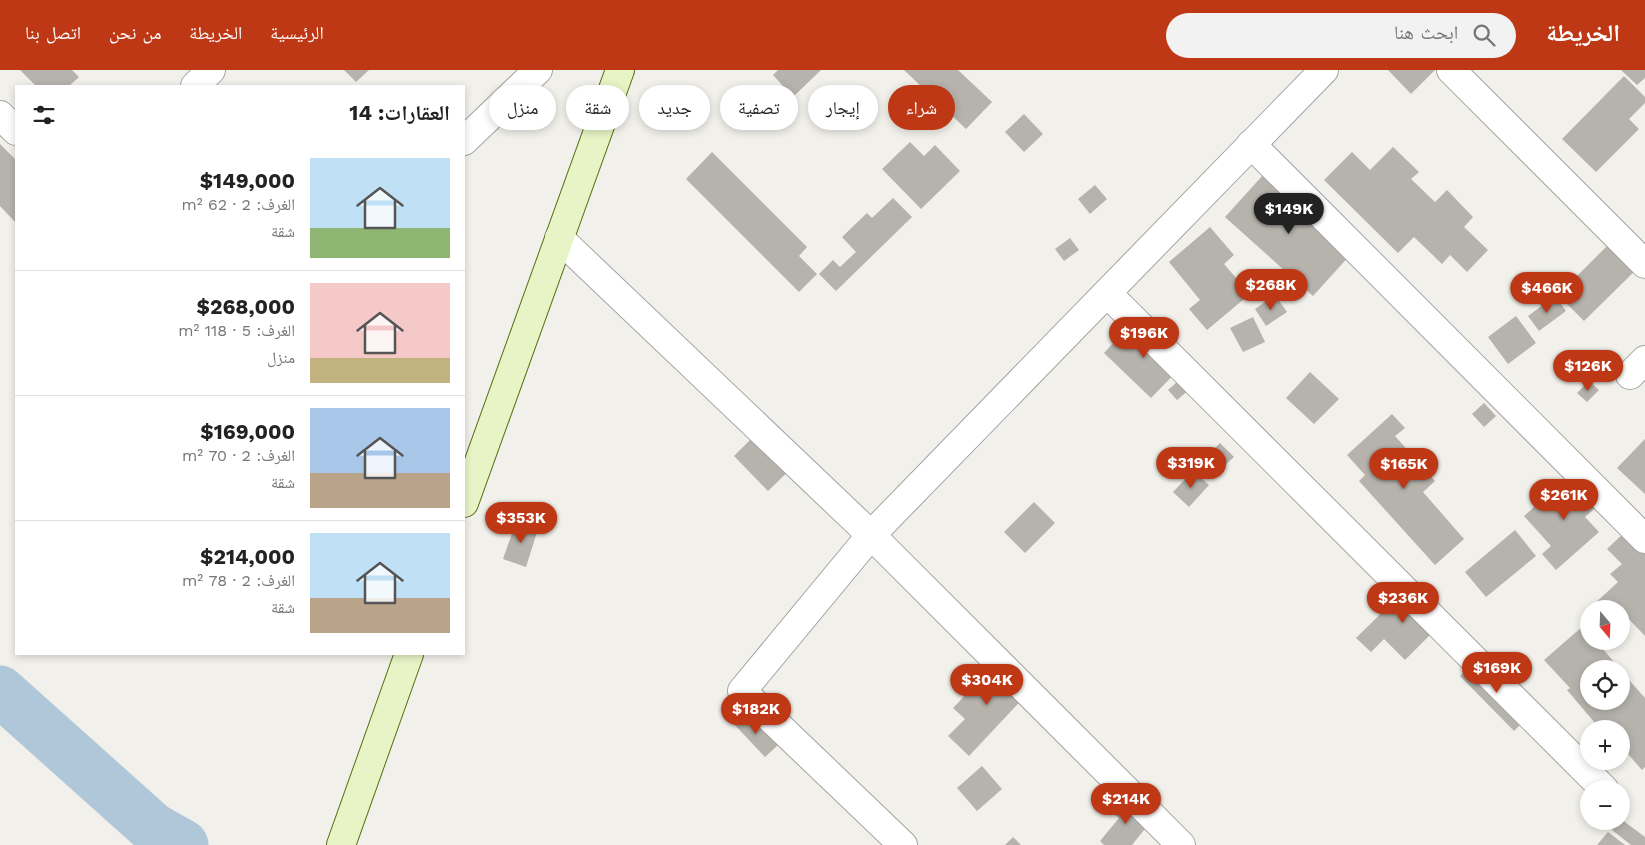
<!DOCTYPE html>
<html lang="ar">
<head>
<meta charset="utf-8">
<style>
  :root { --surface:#fff; --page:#f2f2f2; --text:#222; --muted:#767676; --line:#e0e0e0; --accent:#be3816 }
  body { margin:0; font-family:"Work Sans","Noto Naskh Arabic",sans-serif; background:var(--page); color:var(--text); direction:rtl; height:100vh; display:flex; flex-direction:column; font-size:19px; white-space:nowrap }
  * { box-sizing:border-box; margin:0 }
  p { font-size:16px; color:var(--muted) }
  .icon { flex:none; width:28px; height:28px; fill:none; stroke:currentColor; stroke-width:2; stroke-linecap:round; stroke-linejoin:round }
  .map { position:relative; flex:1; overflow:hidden; direction:ltr }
  .panel { position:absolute; left:15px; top:15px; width:450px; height:570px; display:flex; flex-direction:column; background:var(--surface); border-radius:0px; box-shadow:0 2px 8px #0003; direction:rtl }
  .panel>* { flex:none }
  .banner { position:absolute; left:480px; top:15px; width:475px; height:45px; direction:rtl; display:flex; gap:10px }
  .needle { width:32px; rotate:161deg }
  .fabs { position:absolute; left:1580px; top:530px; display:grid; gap:10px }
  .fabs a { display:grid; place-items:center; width:50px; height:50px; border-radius:50%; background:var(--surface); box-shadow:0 2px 8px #0003; font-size:25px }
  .price { position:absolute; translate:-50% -42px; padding:0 11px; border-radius:18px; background:var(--accent); color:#fff; font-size:16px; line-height:32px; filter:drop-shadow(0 1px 2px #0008) }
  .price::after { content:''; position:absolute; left:50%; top:30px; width:15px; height:11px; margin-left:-8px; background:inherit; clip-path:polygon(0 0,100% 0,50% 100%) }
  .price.on { background:#222; color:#fff }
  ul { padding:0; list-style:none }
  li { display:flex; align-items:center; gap:15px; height:125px; padding:0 15px }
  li+li { border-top:1px solid var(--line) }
  li span { display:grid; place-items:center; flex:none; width:140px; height:100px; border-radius:0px; color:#555 }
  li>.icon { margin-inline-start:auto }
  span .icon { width:60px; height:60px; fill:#fffc; stroke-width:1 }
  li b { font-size:21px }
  h2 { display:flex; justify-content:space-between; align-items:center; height:60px; padding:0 15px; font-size:21px }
  .tag { padding:0 18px; border-radius:22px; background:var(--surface); box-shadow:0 2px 8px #0003; font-size:18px; line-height:45px }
  .tag.on { background:var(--accent); color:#fff }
  header { display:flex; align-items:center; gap:30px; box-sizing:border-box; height:70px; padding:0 25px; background:var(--accent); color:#fff }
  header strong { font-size:24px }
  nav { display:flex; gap:28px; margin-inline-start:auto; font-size:18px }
  .search { width:350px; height:45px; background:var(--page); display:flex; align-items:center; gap:12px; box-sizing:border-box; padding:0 18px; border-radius:28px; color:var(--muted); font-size:19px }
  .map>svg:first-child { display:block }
</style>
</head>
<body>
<header>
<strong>الخريطة</strong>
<div class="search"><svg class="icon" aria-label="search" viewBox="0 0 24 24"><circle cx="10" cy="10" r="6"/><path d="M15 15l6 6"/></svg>ابحث هنا</div>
<nav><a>الرئيسية</a><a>الخريطة</a><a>من نحن</a><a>اتصل بنا</a></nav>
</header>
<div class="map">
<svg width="1645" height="775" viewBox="0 0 1645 775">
  <rect width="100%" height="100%" fill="#f1f0ea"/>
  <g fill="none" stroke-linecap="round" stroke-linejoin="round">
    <polyline stroke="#afc7d9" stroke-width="51" points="0,621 153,758 183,775"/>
  </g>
  <g fill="#b6b3ad">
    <polygon points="20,0 72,0 79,7 69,16 36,16"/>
    <polygon points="344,0 369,0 356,12"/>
    <polygon points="778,0 821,0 793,27 773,5"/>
    <polygon points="904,0 958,0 992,32 966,59"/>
    <polygon points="1388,0 1435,0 1411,24"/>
    <polygon points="1621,0 1645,0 1645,8 1637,15"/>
    <polygon points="1624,6 1645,27 1645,33 1629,49 1639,59 1596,102 1562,69"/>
    <polygon points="1024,44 1043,64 1024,82 1005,62"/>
    <polygon points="910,72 924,86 935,75 960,101 921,139 882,99"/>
    <polygon points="0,74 16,90 16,153 0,136"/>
    <polygon points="1393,77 1419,102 1411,109 1435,132 1447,120 1473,147 1464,157 1488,180 1467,202 1450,185 1442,194 1414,167 1398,183 1324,110 1352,82 1370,100"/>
    <polygon points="712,82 807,177 799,186 817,204 799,222 686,109"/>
    <polygon points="1264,104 1352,183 1313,226 1225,147"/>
    <polygon points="1095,115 1107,129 1090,144 1078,129"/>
    <polygon points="893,128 912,147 836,221 819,204 833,190 840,197 856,182 842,167 867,143 872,148"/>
    <polygon points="1210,157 1234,185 1224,194 1250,224 1207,260 1189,239 1200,230 1169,192"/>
    <polygon points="1620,163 1645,191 1584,251 1558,225"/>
    <polygon points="1070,168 1079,180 1064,191 1055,179"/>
    <polygon points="1275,225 1287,242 1266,256 1255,239"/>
    <polygon points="1555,226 1566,241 1539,261 1528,246"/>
    <polygon points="1516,246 1536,273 1508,294 1488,267"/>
    <polygon points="1253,247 1265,272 1243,282 1230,258"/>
    <polygon points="1136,249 1184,294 1151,328 1104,283"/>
    <polygon points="1193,298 1202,309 1177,330 1168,320"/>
    <polygon points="1310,302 1339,329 1314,354 1286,328"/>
    <polygon points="1589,311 1599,320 1587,332 1577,323"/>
    <polygon points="1484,333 1496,346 1484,357 1472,344"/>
    <polygon points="1392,344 1405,358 1395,366 1435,411 1423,422 1464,469 1435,495 1359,411 1365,405 1347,385"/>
    <polygon points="762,358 797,393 768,421 734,386"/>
    <polygon points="1645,369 1645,424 1617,398"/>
    <polygon points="1220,373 1234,387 1217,402 1204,388"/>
    <polygon points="1172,381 1181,396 1167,405 1157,391"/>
    <polygon points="1193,401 1209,415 1189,437 1173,422"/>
    <polygon points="1570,405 1597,436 1585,447 1599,462 1556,500 1542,484 1551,476 1524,446"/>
    <polygon points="1034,432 1055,453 1025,483 1004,462"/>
    <polygon points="516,452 538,459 526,497 503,489"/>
    <polygon points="1515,460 1536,486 1486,527 1465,502"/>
    <polygon points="1626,461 1645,480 1645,566 1621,541 1621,539 1596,539 1593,535 1618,512 1610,504 1622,494 1607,479"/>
    <polygon points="1410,515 1445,550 1405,590 1384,569 1371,582 1356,568"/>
    <polygon points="1583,556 1589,563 1589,571 1596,571 1620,599 1589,599 1589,631 1621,631 1621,601 1645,628 1645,697 1642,700 1621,676 1621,659 1600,659 1567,620 1570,618 1544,590"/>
    <polygon points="1480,586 1534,641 1514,661 1460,606"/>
    <polygon points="999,590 1031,620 969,686 948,666 965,649 953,638"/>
    <polygon points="741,643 751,654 757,649 779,674 765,687 732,652"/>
    <polygon points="982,696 1002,719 977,741 957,718"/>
    <polygon points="1124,728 1152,750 1132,775 1104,775 1100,771 1119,748 1112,742"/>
    <polygon points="1621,749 1645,767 1645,775 1631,775 1612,760 1619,751 1621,751"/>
    <polygon points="1608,762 1625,775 1597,775"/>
    <polygon points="1013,767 1021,775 1005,775"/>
  </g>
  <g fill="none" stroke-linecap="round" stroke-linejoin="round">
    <defs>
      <g id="street">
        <polyline points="1451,0 1645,194"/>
        <polyline points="195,16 211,0"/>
        <polyline points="0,45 16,61"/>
        <polyline points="464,71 538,0"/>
        <polyline points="1251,74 1645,469"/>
        <polyline points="559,168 871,465 1324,0"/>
        <polyline points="1107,223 1604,719"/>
        <polyline points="1630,305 1645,290"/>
        <polyline points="903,775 742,621 871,465 1181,775"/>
      </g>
      <g id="secondary">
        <polyline points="464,433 620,0"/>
        <polyline points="341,775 409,584"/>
      </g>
    </defs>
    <use href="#street" stroke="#a3a3a3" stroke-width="30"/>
    <use href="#secondary" stroke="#537011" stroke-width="30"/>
    <use href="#street" stroke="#fff" stroke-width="28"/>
    <use href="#secondary" stroke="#e8f4c5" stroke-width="28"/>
  </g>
</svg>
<div class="fabs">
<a><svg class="needle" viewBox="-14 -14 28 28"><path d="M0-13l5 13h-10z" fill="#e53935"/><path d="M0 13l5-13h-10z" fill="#767676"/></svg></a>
<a><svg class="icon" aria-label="locate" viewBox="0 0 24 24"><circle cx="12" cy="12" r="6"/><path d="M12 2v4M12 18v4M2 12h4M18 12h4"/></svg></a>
<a>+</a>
<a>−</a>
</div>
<b class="price on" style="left:1289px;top:165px">$149K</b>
<b class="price" style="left:1271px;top:241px">$268K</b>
<b class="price" style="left:1547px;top:244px">$466K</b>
<b class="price" style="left:1144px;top:289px">$196K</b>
<b class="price" style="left:1588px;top:322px">$126K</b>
<b class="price" style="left:1191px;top:419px">$319K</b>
<b class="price" style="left:1404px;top:420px">$165K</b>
<b class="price" style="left:1564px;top:451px">$261K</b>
<b class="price" style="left:521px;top:474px">$353K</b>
<b class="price" style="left:1403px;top:554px">$236K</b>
<b class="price" style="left:1497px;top:624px">$169K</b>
<b class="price" style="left:987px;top:636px">$304K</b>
<b class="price" style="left:756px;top:665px">$182K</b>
<b class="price" style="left:1126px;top:755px">$214K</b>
<div class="banner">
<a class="tag on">شراء</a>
<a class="tag">إيجار</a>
<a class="tag">تصفية</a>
<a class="tag">جديد</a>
<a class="tag">شقة</a>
<a class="tag">منزل</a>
</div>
<section class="panel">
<h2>العقارات: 14<svg class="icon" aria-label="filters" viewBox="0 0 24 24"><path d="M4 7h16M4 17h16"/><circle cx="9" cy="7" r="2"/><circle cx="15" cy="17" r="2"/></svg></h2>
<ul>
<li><span style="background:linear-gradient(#bfe0f5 70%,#8fb573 0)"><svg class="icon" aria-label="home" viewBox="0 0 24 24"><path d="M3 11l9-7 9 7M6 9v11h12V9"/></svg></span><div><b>$149,000</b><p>الغرف: 2 · 62 m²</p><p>شقة</p></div></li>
<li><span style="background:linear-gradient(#f6c9c9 75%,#c2b280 0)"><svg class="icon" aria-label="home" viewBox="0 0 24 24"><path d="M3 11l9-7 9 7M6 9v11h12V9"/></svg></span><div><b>$268,000</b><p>الغرف: 5 · 118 m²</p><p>منزل</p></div></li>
<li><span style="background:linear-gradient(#a9c7e8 65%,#b9a48a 0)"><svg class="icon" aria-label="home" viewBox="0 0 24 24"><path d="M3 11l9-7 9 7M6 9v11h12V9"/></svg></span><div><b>$169,000</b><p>الغرف: 2 · 70 m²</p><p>شقة</p></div></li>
<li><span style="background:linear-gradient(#bfe0f5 65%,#b9a48a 0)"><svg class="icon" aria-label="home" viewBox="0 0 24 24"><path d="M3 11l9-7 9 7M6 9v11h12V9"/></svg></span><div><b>$214,000</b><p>الغرف: 2 · 78 m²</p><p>شقة</p></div></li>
</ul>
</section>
</div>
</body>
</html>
